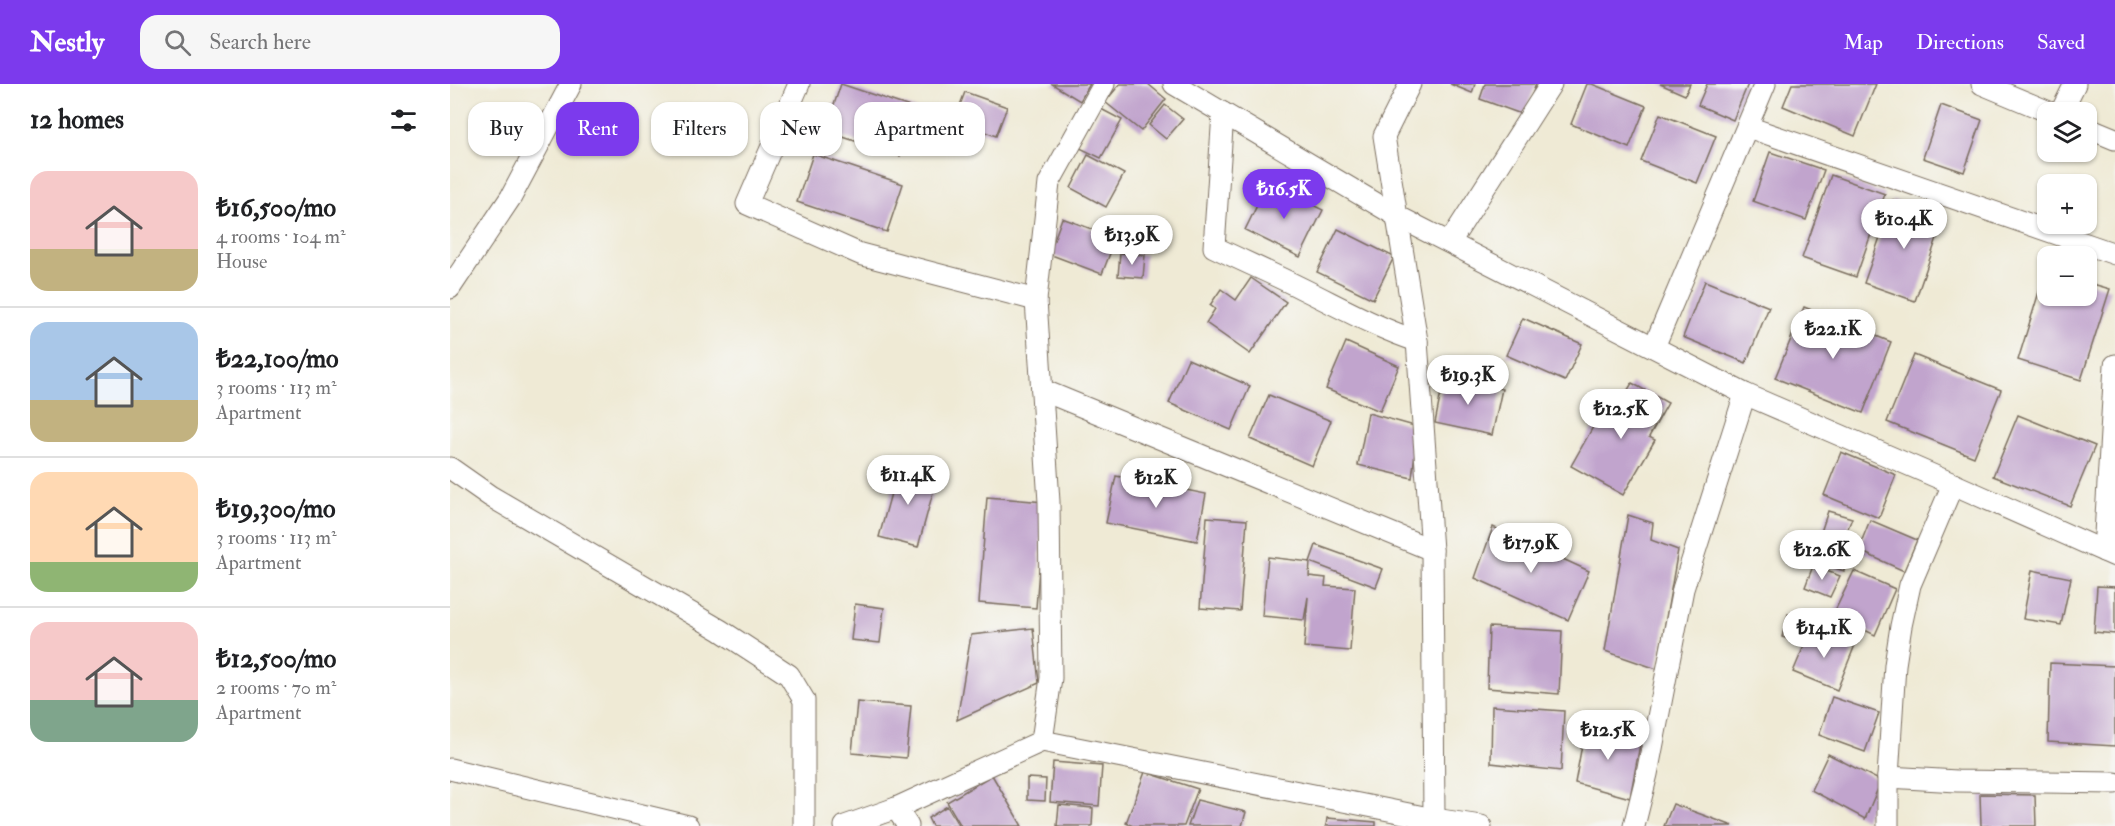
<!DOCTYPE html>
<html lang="en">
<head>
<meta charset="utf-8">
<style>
  :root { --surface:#fff; --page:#f6f6f6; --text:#202124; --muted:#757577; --line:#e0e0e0; --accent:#7c3aed }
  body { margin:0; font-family:"IM FELL Double Pica",serif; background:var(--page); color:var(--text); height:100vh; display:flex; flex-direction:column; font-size:22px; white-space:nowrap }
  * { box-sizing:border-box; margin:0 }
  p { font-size:20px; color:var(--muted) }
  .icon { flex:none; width:33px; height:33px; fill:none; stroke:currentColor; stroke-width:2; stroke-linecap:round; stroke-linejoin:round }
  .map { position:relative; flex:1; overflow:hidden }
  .panel { display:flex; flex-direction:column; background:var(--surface); width:450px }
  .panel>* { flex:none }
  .top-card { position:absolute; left:18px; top:18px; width:570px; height:54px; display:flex; gap:12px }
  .controls { position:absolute; left:1587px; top:18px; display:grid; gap:12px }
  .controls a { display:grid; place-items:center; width:60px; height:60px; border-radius:12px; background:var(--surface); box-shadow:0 2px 4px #0004; font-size:30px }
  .price { position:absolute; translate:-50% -51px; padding:0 14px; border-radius:21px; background:#fff; color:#222; font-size:20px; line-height:39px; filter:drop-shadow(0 2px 3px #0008) }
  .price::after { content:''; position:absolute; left:50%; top:36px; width:18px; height:14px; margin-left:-9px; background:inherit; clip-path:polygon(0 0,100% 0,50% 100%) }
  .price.active { background:var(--accent); color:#fff }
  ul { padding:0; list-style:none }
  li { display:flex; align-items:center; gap:18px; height:150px; padding:0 30px }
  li+li { border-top:2px solid var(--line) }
  li span { display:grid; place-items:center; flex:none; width:168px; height:120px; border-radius:18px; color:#555 }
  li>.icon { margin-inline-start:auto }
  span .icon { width:72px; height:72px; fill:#fffc; stroke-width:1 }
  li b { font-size:26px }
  h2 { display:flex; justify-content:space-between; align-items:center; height:72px; padding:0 30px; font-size:26px }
  .tag { padding:0 21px; border-radius:18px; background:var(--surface); box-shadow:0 2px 4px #0004; font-size:21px; line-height:54px }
  .tag.active { background:var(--accent); color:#fff }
  header { display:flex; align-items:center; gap:36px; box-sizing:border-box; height:84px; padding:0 30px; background:var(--accent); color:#fff }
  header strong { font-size:28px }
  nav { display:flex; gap:33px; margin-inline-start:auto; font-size:21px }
  .search { width:420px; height:54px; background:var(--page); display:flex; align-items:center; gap:15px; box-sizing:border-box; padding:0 21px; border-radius:18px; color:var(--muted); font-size:22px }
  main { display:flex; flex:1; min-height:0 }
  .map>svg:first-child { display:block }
</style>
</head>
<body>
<header>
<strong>Nestly</strong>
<div class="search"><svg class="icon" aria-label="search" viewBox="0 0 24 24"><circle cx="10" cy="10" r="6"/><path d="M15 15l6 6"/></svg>Search here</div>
<nav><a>Map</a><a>Directions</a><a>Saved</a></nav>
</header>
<main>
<section class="panel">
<h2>12 homes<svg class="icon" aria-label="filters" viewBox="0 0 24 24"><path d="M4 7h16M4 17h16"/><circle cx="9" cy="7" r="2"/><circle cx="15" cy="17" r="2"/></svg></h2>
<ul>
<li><span style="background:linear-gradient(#f6c9c9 65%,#c2b280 0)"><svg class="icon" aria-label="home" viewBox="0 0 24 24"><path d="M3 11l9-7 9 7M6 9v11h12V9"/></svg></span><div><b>₺16,500/mo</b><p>4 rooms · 104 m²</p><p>House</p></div></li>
<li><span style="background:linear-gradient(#a9c7e8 65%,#c2b280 0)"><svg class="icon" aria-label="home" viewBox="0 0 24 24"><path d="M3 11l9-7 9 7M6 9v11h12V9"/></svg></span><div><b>₺22,100/mo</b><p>3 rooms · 113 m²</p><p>Apartment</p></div></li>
<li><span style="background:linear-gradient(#ffd9b3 75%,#8fb573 0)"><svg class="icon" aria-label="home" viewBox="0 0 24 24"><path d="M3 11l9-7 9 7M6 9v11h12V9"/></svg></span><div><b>₺19,300/mo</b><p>3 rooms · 113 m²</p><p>Apartment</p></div></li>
<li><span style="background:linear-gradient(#f6c9c9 65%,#7fa58c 0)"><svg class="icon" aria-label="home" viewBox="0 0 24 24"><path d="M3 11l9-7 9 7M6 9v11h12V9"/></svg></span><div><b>₺12,500/mo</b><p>2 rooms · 70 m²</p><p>Apartment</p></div></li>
</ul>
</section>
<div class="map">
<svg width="1665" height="742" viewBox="0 0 1665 742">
  <rect width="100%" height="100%" fill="#f6f6f2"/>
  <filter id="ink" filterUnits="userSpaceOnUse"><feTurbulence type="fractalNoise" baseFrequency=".0167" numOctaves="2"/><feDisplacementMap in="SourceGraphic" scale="12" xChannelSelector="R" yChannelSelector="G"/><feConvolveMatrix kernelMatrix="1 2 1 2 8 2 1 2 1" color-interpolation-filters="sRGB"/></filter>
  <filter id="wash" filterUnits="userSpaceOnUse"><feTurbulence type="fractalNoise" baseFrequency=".008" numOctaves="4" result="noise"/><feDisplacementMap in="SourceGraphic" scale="24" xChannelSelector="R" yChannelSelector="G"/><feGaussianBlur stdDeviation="1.35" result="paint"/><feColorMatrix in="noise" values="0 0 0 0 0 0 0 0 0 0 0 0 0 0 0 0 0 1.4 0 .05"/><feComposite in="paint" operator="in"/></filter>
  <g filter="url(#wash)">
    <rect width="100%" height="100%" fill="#efead5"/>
    <g id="blocks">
      <g fill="#c1a4cd">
        <polygon points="391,0 466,25 450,72 375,47"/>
        <polygon points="602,0 640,0 630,17"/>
        <polygon points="670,0 698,0 716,15 691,47 655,18"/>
        <polygon points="1000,0 1025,0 1022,9"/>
        <polygon points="1035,0 1086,0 1074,31 1030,15"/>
        <polygon points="1137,0 1142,0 1196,22 1179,64 1121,40"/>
        <polygon points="1210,0 1240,0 1235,11"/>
        <polygon points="1257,0 1298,0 1283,36 1248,21"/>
        <polygon points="1342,0 1426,0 1405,52 1333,22"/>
        <polygon points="515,8 557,23 546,52 504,37"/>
        <polygon points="715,21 733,35 716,55 699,41"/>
        <polygon points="1491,21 1532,36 1514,88 1473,74"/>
        <polygon points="651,25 672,36 651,74 630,64"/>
        <polygon points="1210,30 1266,52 1247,99 1191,77"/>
        <polygon points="1320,68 1374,86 1356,136 1303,117"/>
        <polygon points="363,70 453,100 437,148 347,118"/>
        <polygon points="638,71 674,90 656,123 621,104"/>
        <polygon points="1381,91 1435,110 1406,193 1352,174"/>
        <polygon points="818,99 873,126 850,173 795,146"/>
        <polygon points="1443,116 1494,134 1465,217 1414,199"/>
        <polygon points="612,134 666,154 652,190 599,170"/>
        <polygon points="888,145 944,173 923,215 867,188"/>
        <polygon points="670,169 695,171 693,194 668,192"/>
        <polygon points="1597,182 1598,212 1636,212 1636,198 1660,205 1631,296 1568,276"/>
        <polygon points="801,194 836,218 800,270 756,239 765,225 760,221 771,205 786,216"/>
        <polygon points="1255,197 1319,223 1296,279 1233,253"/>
        <polygon points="1354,223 1441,258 1413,329 1325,294"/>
        <polygon points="1073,234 1132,260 1115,297 1056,271"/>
        <polygon points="896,258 949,282 930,327 876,305"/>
        <polygon points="1464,271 1551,306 1524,373 1437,338"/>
        <polygon points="738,275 800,302 781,346 719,319"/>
        <polygon points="994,293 1052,305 1042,351 985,339"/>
        <polygon points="1182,299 1218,319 1199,353 1205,356 1173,411 1121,382 1152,327 1162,333"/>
        <polygon points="819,311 881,337 862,382 800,355"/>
        <polygon points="918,329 968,343 962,394 908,381"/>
        <polygon points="1568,331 1645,362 1620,422 1543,392"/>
        <polygon points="1391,368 1446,391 1429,434 1374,411"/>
        <polygon points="449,380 488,390 468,463 429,453"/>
        <polygon points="666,392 756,410 747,457 656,439"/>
        <polygon points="537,413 594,418 586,524 529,519"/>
        <polygon points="1378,427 1402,434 1393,457 1370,451"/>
        <polygon points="1178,431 1203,439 1201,456 1228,466 1207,585 1155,567"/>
        <polygon points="757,433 797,436 790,527 750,524"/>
        <polygon points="1420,436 1467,456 1454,487 1408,466"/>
        <polygon points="1043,443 1139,487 1118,536 1025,494"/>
        <polygon points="1370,455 1401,465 1394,487 1362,476"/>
        <polygon points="866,461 933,485 926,503 860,478 859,492 876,494 875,502 905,504 900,567 854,563 858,513 854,536 812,532 818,473 860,478"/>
        <polygon points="1363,482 1390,492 1380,513 1355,503"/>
        <polygon points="1582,486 1621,494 1611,541 1573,535"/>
        <polygon points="1404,487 1445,505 1425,551 1383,531"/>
        <polygon points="1647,502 1665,503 1665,550 1644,548"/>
        <polygon points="405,520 434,524 430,559 401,556"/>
        <polygon points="1338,530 1352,533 1345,557 1332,553"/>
        <polygon points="1039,543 1112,547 1109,610 1037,604"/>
        <polygon points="1362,543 1405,561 1387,606 1343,588"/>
        <polygon points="583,544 589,599 507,636 521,551"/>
        <polygon points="1600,579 1665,582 1665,662 1598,658"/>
        <polygon points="1382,613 1429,629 1415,668 1369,651"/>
        <polygon points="407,618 461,622 456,674 402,669"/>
        <polygon points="1042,622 1114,627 1111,687 1041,679"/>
        <polygon points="1136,639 1191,655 1180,714 1125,699"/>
        <polygon points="1378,670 1431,697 1415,735 1361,706"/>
        <polygon points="603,678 652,682 649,722 600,718"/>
        <polygon points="695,688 748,705 734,742 683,742 676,739"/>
        <polygon points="542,691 572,742 511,742 497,718"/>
        <polygon points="577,694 596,695 595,717 577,716"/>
        <polygon points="1530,710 1585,711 1586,742 1531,742"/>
        <polygon points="747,716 796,728 792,742 738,742"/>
        <polygon points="1223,720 1283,742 1214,742"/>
        <polygon points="609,721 643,724 642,742 607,742"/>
        <polygon points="497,722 509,742 482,742 478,734"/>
        <polygon points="877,734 926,738 926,742 876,742"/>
      </g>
    </g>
  </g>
  <g filter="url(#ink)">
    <use href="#blocks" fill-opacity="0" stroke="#7a6d5e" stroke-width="1.5"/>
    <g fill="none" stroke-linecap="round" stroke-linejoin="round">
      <defs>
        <g id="street">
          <polyline points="349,0 297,120 410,170 586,216"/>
          <polyline points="724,0 947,132 1295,310 1503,400 1665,472"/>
          <polyline points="960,0 934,52 967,257 982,466 984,735"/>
          <polyline points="1532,0 1599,28"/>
          <polyline points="1611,28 1625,0"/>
          <path d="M773 29 764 163C793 177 823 190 853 205 890 223 927 244 967 257"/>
          <polyline points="1298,43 1665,170"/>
          <polyline points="1636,43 1665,55"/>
          <polyline points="1000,158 1101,0"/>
          <polyline points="0,204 61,113 121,0"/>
          <polyline points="1204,263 1315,0"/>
          <polyline points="592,306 982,466"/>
          <polyline points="0,384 40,412 270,546 339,591 354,616 354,742"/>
          <polyline points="1654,467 1665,281"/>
          <polyline points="592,657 601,594 600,512 599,418 586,216 599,99 654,0"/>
          <polyline points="0,685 238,742"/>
          <polyline points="1438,693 1507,697 1665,699"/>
          <polyline points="446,724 458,742"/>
          <polyline points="395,742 446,724 592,657 984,735 1031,742"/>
          <polyline points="1184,742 1197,690 1233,505 1295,310"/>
          <polyline points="1438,742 1438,693 1445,581 1451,542 1460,501 1503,400"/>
        </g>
      </defs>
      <use href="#street" stroke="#7a6d5e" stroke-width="23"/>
      <use href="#street" stroke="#fff" stroke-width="21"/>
    </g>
  </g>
</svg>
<div class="controls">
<a><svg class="icon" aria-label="layers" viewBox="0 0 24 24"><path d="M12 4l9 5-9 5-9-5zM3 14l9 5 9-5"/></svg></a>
<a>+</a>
<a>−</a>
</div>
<b class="price active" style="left:834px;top:136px">₺16.5K</b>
<b class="price" style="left:1454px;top:166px">₺10.4K</b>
<b class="price" style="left:682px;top:182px">₺13.9K</b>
<b class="price" style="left:1383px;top:276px">₺22.1K</b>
<b class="price" style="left:1018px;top:322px">₺19.3K</b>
<b class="price" style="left:1171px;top:356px">₺12.5K</b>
<b class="price" style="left:458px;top:422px">₺11.4K</b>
<b class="price" style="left:706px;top:425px">₺12K</b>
<b class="price" style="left:1081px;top:490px">₺17.9K</b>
<b class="price" style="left:1372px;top:497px">₺12.6K</b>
<b class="price" style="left:1374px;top:575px">₺14.1K</b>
<b class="price" style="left:1158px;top:677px">₺12.5K</b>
<div class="top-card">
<a class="tag">Buy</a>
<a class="tag active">Rent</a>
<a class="tag">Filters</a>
<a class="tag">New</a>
<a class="tag">Apartment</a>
</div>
</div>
</main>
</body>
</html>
